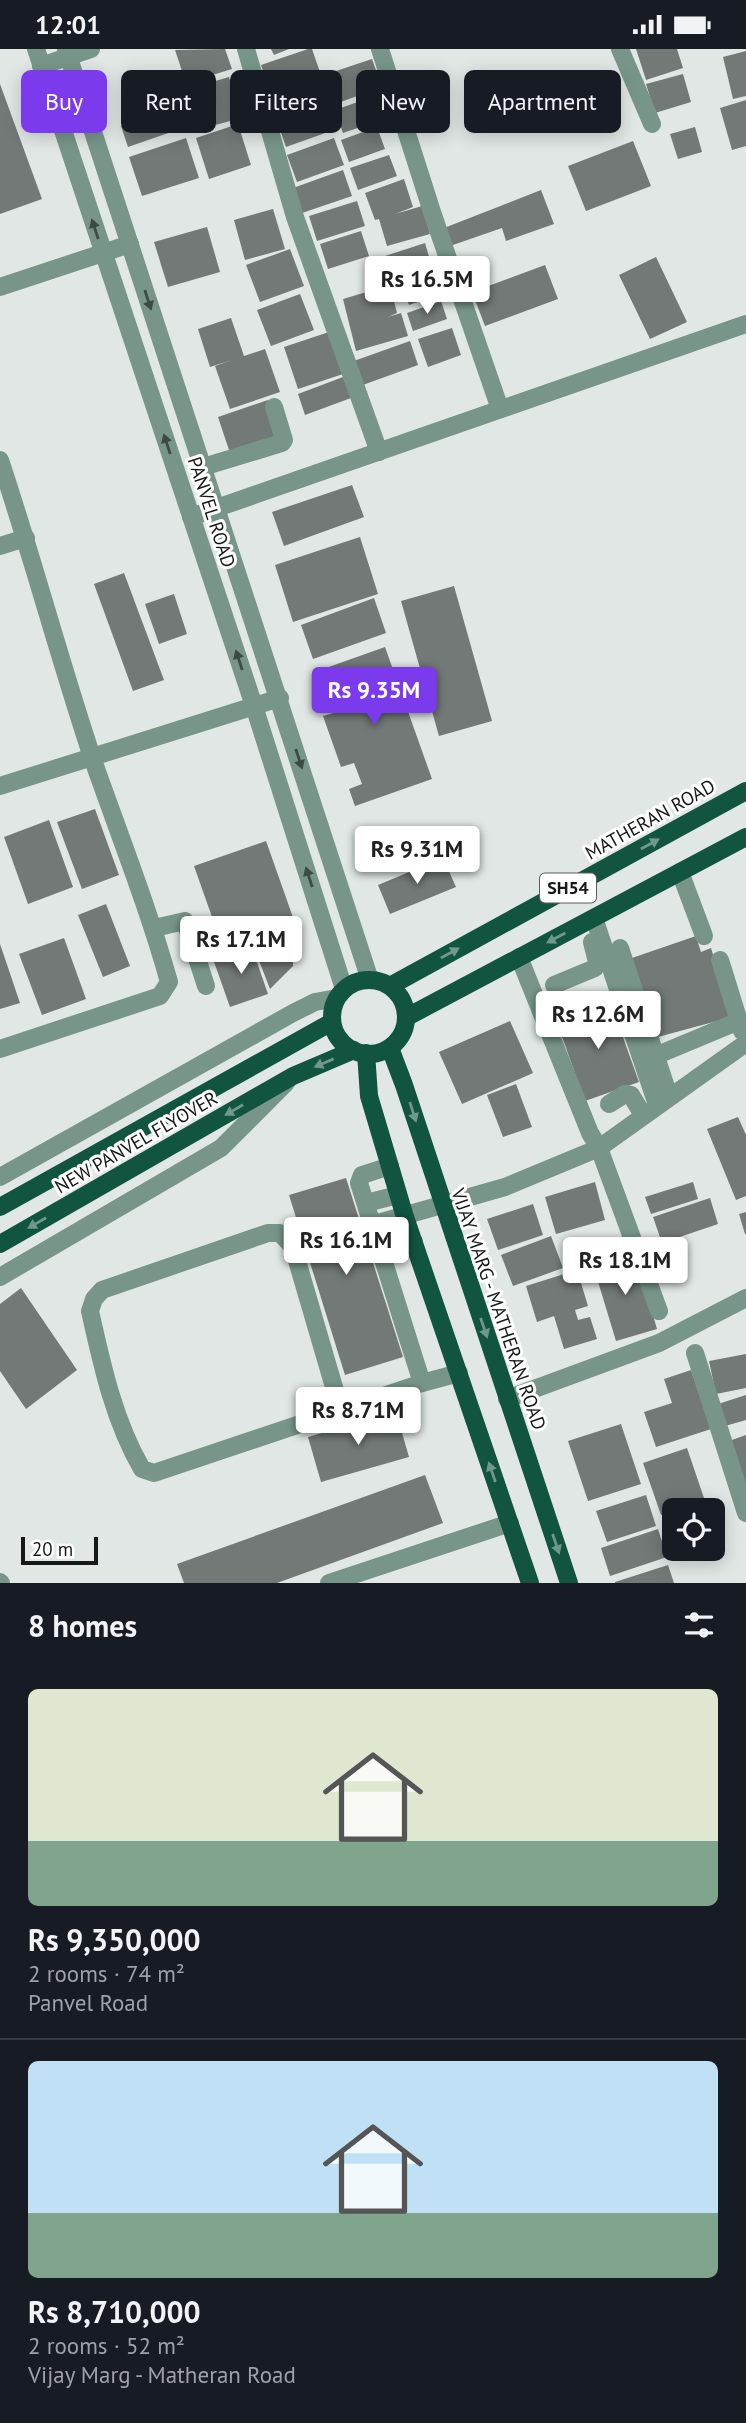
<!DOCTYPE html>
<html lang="en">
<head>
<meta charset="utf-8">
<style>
  :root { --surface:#171b24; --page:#242831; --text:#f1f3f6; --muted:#9ea1a6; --line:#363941; --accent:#7c3aed }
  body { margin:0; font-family:"PT Sans",sans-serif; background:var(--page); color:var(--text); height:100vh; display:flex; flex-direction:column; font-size:26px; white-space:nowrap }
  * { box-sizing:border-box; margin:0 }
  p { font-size:23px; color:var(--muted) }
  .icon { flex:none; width:38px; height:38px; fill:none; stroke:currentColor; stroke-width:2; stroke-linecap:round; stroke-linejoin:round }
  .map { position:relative; height:1534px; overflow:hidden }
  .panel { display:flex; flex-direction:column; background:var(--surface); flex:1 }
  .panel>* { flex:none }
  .banner { position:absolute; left:21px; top:21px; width:705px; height:63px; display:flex; gap:14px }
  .buttons { position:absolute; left:662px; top:1449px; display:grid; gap:14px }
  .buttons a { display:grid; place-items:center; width:63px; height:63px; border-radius:10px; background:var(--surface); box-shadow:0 4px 18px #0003; font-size:35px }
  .scale { position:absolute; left:21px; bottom:18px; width:77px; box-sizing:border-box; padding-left:7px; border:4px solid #161817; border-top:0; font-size:19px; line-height:24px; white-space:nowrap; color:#161817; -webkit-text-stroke:5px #fff; paint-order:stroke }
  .price { position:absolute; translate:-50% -60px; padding:0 16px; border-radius:7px; background:#fff; color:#222; font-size:23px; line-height:46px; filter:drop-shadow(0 2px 4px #0008) }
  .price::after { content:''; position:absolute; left:50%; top:42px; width:21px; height:16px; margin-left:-10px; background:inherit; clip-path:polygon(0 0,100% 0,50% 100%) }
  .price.current { background:var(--accent); color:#fff }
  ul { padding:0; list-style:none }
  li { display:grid; align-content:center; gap:14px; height:371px; padding:0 28px }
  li+li { border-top:2px solid var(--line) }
  li span { display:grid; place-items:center; height:217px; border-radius:10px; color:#555 }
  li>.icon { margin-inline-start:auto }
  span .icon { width:126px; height:126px; fill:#fffc; stroke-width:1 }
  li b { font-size:30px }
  h2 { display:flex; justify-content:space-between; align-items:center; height:84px; padding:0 28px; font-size:30px }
  .chip { padding:0 24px; border-radius:10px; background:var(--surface); box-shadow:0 4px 18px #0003; font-size:24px; line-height:63px }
  .chip.current { background:var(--accent); color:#fff }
  .status { display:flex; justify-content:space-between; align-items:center; height:49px; padding:0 35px; background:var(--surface); direction:ltr }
  .status svg { height:19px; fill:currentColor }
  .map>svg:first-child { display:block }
</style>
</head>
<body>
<div class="status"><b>12:01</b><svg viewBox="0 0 49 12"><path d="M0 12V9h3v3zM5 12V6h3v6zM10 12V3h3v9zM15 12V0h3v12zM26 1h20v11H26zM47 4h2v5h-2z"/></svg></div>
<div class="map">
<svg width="746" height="1534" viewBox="0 0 746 1534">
  <rect width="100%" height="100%" fill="#e0e7e4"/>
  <g fill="#727976">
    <polygon points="225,0 232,20 186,34 175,1"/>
    <polygon points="271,0 289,0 274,6"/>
    <polygon points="308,0 312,0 331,55 280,73 261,16"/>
    <polygon points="636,0 677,0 683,19 646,31"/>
    <polygon points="746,2 746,47 733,50 723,8"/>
    <polygon points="372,10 382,38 338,54 327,25"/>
    <polygon points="683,25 691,53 655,64 646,35"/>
    <polygon points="229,28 241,69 197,81 185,41"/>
    <polygon points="0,35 42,150 0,165"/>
    <polygon points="372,48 381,71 343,84 335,61"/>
    <polygon points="746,51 746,97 732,101 720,59"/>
    <polygon points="170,60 177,81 128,98 121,77"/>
    <polygon points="321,63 328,83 286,98 279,78"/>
    <polygon points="238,75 251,116 209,130 196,89"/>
    <polygon points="377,78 385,100 349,113 341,91"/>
    <polygon points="695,78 702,103 678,110 670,85"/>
    <polygon points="186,89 199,129 142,147 129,108"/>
    <polygon points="334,89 344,116 297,133 287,106"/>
    <polygon points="633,92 651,137 586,162 568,117"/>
    <polygon points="389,106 397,127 358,141 350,119"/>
    <polygon points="343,121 352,147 302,164 293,139"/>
    <polygon points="404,130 413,158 395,165 422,157 430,185 387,197 379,170 375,171 365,144"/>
    <polygon points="541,141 554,175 506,192 502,179 450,197 444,179"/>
    <polygon points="357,152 365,177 317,192 309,167"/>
    <polygon points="273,160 285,200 245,211 234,171"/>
    <polygon points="207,178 220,223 168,238 154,193"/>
    <polygon points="361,182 369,207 328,220 320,195"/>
    <polygon points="425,194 432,218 390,232 382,208"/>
    <polygon points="290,200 304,237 260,253 246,216"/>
    <polygon points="656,208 687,273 650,290 619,226"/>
    <polygon points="545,216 558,250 485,277 472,243"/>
    <polygon points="435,222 443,244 409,256 401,234"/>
    <polygon points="390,236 397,264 388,268 401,264 408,287 356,302 343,250"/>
    <polygon points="300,245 314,281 271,297 257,261"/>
    <polygon points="441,252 447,270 413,282 407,264"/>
    <polygon points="231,269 244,307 265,300 280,343 230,360 215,317 232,311 210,318 198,280"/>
    <polygon points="452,279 461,306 428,318 418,290"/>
    <polygon points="332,282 346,324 298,340 284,298"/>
    <polygon points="410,292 418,316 360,337 351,313"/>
    <polygon points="343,328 351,349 305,366 298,345"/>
    <polygon points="268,351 281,389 231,407 218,368"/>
    <polygon points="352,436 364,468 284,497 272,463"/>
    <polygon points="360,488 378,545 293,573 275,516"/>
    <polygon points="124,524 164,631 133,642 94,535"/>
    <polygon points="454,537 492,672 439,687 401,552"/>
    <polygon points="174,545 187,585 159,595 145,555"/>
    <polygon points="374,549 386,584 313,610 301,576"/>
    <polygon points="385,598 432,730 355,757 349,740 362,735 354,714 341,718 323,667 337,663 323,620"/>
    <polygon points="95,760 119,826 82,840 57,773"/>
    <polygon points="49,771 73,838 28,855 4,788"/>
    <polygon points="266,792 295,874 223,899 194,817"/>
    <polygon points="443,809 456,838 390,865 378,836"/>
    <polygon points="106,855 130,917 103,928 78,866"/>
    <polygon points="293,881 293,917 270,940 253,896"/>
    <polygon points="696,887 701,903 711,899 732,968 654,989 629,910"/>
    <polygon points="64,889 86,950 42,966 19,905"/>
    <polygon points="0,895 20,954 0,960"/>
    <polygon points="251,896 268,945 230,958 213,910"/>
    <polygon points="610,952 639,1033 585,1052 556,971"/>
    <polygon points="510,972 533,1024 462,1055 439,1003"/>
    <polygon points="516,1035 532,1078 503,1088 487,1046"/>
    <polygon points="738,1068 746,1086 746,1147 736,1151 707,1080"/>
    <polygon points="346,1129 403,1308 345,1326 289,1146"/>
    <polygon points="595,1133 605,1171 556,1185 545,1148"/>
    <polygon points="693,1133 698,1150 651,1165 645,1148"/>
    <polygon points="710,1149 718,1175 662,1194 653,1168"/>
    <polygon points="533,1155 543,1186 498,1201 487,1170"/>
    <polygon points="746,1163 746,1185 745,1185 739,1165"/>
    <polygon points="551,1187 563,1219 513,1237 501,1206"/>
    <polygon points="635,1204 657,1280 616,1292 593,1216"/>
    <polygon points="577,1221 588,1257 575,1261 578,1271 590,1268 597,1290 564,1300 554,1267 537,1273 526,1237"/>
    <polygon points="21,1239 77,1321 26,1360 0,1322 0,1255"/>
    <polygon points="746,1305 746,1339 716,1345 709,1312"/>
    <polygon points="691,1321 711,1380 656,1398 644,1363 672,1354 664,1330"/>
    <polygon points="746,1346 746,1371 725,1377 718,1355"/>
    <polygon points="396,1363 409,1408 321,1433 308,1388"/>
    <polygon points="621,1375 641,1435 588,1452 568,1392"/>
    <polygon points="746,1386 746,1437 729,1392"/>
    <polygon points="687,1399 705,1452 661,1466 643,1414"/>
    <polygon points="425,1426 443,1474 277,1534 184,1534 177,1515"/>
    <polygon points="646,1446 656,1477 607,1493 596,1462"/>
    <polygon points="713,1462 724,1496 678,1512 674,1500 712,1500"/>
    <polygon points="674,1474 674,1498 673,1498 666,1477"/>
    <polygon points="658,1480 667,1508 610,1527 601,1499"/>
    <polygon points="668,1516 674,1534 615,1534 615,1533"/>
  </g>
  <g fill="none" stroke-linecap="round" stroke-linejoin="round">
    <polyline stroke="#c2c8c5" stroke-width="18" stroke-dasharray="18 9" stroke-linecap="butt" points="301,1196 364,1178"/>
    <g stroke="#779689" stroke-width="18">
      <polyline points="36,0 254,657 344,940"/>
      <polyline points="66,0 370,931"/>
      <polyline points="246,0 295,168 379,403"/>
      <polyline points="380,0 433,166 500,360"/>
      <polyline points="620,0 652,75"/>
      <polyline points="41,17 91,0"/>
      <polyline points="0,238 130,195"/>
      <path d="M0 411C33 510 60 612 93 711 119 785 148 858 169 933L160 947 0 1000"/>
      <polyline points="203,418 282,394 284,391 274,358"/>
      <polyline points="191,468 746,275"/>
      <polyline points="0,497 26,489"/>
      <polyline points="0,737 280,649"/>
      <polyline points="680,823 704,887"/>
      <polyline points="594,869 657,1056"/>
      <polyline points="154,879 185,872 206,937"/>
      <polyline points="620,899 669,1047"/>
      <polyline points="519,908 590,1084 599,1099 659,1262"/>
      <polyline points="720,911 742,982"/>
      <polyline points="554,936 595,919 597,913 592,893"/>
      <polyline points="655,1007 739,972"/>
      <polyline points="609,1055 625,1045 631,1046 643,1066"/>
      <polyline points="0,1128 293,964 315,953 337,949"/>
      <polyline points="366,1154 398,1146"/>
      <polyline points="364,1178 505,1138 599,1099 746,994"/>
      <polyline points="381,1202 414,1193"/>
      <polyline points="0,1228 221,1099 286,1034"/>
      <polyline points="695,1304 746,1464"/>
      <polyline points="422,1334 459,1324"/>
      <polyline points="507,1350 659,1294 746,1249"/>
      <path d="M341 1362 293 1198 280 1184H268L102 1241 94 1250 90 1262C102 1316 114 1372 142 1420L154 1424 422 1334 359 1134 362 1126 390 1117"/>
      <polyline points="0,1533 1,1534"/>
      <polyline points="329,1534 510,1474"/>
    </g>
    <g stroke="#115440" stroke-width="18">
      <circle cx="369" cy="968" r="37"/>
      <polyline points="390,937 746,742"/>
      <polyline points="407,968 746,788"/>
      <polyline points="390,999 404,1036 569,1534"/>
      <polyline points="366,1004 369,1047 405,1168 530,1534"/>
      <polyline points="0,1158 332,973"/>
      <polyline points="0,1195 293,1027 354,1001"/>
    </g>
  </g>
  <defs><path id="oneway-solid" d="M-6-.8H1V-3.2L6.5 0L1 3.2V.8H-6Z" transform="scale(1.75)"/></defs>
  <g fill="#3d4a45">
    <use href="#oneway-solid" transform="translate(95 180) rotate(-108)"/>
    <use href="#oneway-solid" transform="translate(148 251) rotate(72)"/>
    <use href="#oneway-solid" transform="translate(167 395) rotate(-108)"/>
    <use href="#oneway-solid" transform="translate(239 611) rotate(-108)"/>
    <use href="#oneway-solid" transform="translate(299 710) rotate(72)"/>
    <use href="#oneway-solid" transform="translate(309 828) rotate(-108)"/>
  </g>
  <g fill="#70988c">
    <use href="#oneway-solid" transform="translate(650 795) rotate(-29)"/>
    <use href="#oneway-solid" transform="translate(556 889) rotate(152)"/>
    <use href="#oneway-solid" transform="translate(450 904) rotate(-29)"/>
    <use href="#oneway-solid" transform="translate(324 1014) rotate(157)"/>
    <use href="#oneway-solid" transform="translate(234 1061) rotate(150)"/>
    <use href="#oneway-solid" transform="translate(413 1063) rotate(72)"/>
    <use href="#oneway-solid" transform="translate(37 1174) rotate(150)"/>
    <use href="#oneway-solid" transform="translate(484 1279) rotate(71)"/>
    <use href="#oneway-solid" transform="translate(492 1423) rotate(-109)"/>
    <use href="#oneway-solid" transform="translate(556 1495) rotate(71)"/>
  </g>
  <g text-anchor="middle" stroke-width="6" stroke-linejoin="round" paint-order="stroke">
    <rect fill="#fff" stroke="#5c5d5d" stroke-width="2" x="540" y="824.5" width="56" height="29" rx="5"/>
    <g font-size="18" font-weight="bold" fill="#161817">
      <text x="568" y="845">SH54</text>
    </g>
    <g font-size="19" fill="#161817" stroke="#fff">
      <text transform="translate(212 463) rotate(72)" y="7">PANVEL ROAD</text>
      <text transform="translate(650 770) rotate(-29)" y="7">MATHERAN ROAD</text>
      <text transform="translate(136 1093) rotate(-30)" y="7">NEW PANVEL FLYOVER</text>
      <text transform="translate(499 1260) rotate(71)" y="7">VIJAY MARG - MATHERAN ROAD</text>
    </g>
  </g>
</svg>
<div class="buttons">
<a><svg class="icon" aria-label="locate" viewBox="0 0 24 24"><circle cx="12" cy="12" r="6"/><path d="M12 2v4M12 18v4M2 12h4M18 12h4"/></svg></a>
</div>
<div class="scale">20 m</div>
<b class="price" style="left:427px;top:267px">Rs 16.5M</b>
<b class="price current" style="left:374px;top:678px">Rs 9.35M</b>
<b class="price" style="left:417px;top:837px">Rs 9.31M</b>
<b class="price" style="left:241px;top:927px">Rs 17.1M</b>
<b class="price" style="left:598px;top:1002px">Rs 12.6M</b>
<b class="price" style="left:346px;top:1228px">Rs 16.1M</b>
<b class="price" style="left:625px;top:1248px">Rs 18.1M</b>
<b class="price" style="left:358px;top:1398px">Rs 8.71M</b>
<div class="banner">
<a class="chip current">Buy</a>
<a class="chip">Rent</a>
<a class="chip">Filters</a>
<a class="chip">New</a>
<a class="chip">Apartment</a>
</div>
</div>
<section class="panel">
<h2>8 homes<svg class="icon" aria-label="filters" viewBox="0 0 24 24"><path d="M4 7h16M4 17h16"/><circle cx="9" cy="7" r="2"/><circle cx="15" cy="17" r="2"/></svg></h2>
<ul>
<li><span style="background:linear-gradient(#dfe7d0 70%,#7fa58c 0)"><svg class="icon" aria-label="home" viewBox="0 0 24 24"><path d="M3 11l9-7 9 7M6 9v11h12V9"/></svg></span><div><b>Rs 9,350,000</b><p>2 rooms · 74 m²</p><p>Panvel Road</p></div></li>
<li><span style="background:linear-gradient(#bfe0f5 70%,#7fa58c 0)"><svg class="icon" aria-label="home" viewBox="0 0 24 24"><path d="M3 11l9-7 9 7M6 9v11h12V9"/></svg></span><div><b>Rs 8,710,000</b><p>2 rooms · 52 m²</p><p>Vijay Marg - Matheran Road</p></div></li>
</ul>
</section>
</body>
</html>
